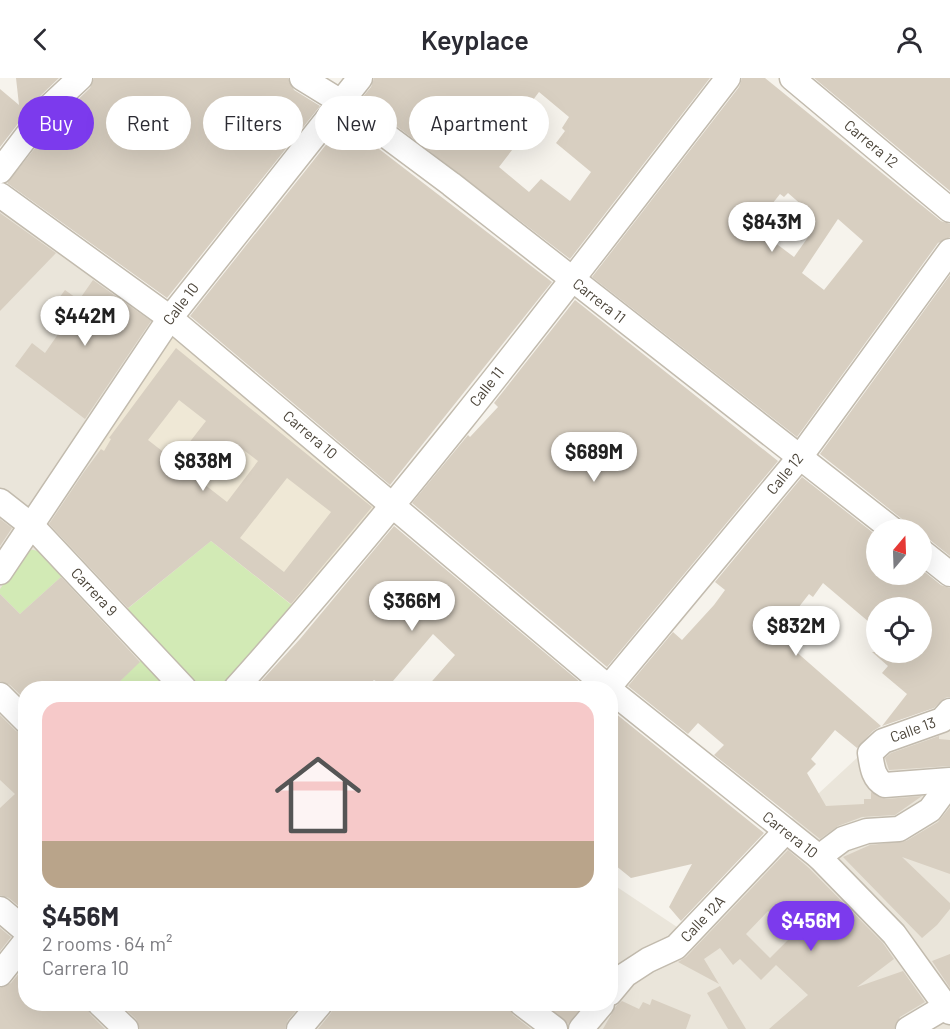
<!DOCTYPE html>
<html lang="en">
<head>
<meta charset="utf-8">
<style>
  :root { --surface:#fff; --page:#f2f2f3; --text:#2b2b33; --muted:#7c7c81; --accent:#7c3aed }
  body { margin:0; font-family:Barlow,sans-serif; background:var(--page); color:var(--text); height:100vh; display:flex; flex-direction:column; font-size:22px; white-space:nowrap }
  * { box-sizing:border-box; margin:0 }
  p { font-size:20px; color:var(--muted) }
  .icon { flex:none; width:33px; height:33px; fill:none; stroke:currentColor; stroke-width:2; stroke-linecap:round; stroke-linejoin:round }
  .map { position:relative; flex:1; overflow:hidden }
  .details { position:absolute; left:18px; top:603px; width:600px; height:330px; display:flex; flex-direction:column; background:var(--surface); border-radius:24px; box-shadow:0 6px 24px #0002 }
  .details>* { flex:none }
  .guide { position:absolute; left:18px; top:18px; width:600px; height:54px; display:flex; gap:12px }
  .needle { width:39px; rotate:19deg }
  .tools { position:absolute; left:866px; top:441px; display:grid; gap:12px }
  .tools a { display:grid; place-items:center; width:66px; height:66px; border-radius:50%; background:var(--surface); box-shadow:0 6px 24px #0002; font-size:30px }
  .price { position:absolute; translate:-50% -51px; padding:0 14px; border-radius:21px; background:#fff; color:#222; font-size:20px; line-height:39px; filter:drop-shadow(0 2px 3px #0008) }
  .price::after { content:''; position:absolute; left:50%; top:36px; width:18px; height:14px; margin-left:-9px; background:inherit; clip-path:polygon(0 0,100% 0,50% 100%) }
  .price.current { background:var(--accent); color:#fff }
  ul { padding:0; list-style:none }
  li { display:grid; align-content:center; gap:12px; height:318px; padding:0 24px }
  li span { display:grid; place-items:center; height:186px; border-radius:18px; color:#555 }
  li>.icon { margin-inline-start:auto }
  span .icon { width:108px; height:108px; fill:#fffc; stroke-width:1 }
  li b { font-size:26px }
  .pill { padding:0 21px; border-radius:27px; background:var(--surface); box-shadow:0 6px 24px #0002; font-size:21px; line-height:54px }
  .pill.current { background:var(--accent); color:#fff }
  header { display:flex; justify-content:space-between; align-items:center; height:78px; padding:0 24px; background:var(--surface); font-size:27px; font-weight:600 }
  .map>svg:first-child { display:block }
</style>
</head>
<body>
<header><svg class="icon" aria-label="back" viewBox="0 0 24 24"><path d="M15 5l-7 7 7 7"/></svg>Keyplace<svg class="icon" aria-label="person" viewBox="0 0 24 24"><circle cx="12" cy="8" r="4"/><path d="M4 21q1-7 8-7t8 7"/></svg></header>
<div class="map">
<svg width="950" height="951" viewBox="0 0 950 951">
  <rect width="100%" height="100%" fill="#f6f3ec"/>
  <polygon fill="#eae5da" points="0,114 177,241 211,463 146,577 113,610 26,610 26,926 610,926 611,805 683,853 778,753 886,653 950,629 950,951 0,951"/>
  <polygon fill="#efe8d6" points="177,241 391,420 298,532 94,370"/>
  <g fill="#d2eab5">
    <polygon points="211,463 298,532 231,610 113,610 146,577 115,541"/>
    <polygon points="29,471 38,473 62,498 20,536 0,516 0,511"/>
  </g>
  <g fill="#d8cfc1" fill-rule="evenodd">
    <polygon points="16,0 59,0 37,21 0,69 0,11 19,27"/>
    <polygon points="94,0 288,0 294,12 320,28 167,220 7,105 59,40 90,10"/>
    <path d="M374 0H710L570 181 361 21 371 9ZM539 14 569 39 562 50 565 53 556 65 591 94 570 123 541 101 529 114 499 89 519 63 508 55Z"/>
    <path d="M742 0H765L941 143 950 146V159L938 165 797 359 592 199 739 9ZM788 115 811 135 808 138 814 143 808 152 811 155 794 179 754 149 780 116 784 119ZM838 141 863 163 824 212 802 195Z"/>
    <polygon points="814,0 950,0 950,113"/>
    <polygon points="344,44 552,204 390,407 190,238"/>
    <polygon points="0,135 56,175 0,233"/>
    <polygon points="950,197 950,478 930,462 921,459 921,452 907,452 902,441 820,376"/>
    <polygon points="93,202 151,243 85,341 15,288 32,265 45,275 61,252 45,239 65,212 79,222"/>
    <polygon points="575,222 778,383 607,589 412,425 468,357 470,359 498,329 494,325"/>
    <path d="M176 270 372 429 291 526 211 463 128 530 49 446 84 394 101 371 104 373 111 361 109 360ZM179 322 206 343 175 383 148 362ZM232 363 258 383 227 424 200 403ZM287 400 331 434 284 494 240 460Z"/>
    <polygon points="802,399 876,457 876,496 921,496 921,491 941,507 950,510 950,619 945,620 934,630 882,648 907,616 882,595 888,588 872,574 921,574 921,530 876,530 876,550 823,505 813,519 809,516 777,557 881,648 873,653 857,670 835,652 811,681 816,686 807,695 826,728 864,726 864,721 871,721 871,714 886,721 922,718 895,737 862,739 838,748 820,761 714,677 724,667 698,645 688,656 628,608 673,554 682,562 714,527 725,512 715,504"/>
    <polygon points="0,441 12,450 0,468"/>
    <polygon points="394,448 587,610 426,610 455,577 433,556 387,610 374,602 365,610 255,610 300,561"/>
    <polygon points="61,499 140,584 113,610 26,610 26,622 10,607 0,603 0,516 20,536"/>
    <polygon points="610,631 764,755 681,843 669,829 692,786 631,800 610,783"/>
    <polygon points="0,637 16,653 26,657 26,834 9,820 0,817 0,730 15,716 0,702"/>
    <polygon points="939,658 939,661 950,662 950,688 889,692 885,680 891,675"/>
    <polygon points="950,729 950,796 902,779 950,825 950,831 937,847 922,860 843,779 870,767 906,763 938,744"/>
    <path d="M788 772 809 790 883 865 894 881 857 909 903 893 925 924 900 939 894 951H769L808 917 776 887 761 902 740 881 733 887 720 870 704 881 719 906 678 884 686 879ZM768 833 795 855 770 880 746 856Z"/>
    <polygon points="0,850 11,859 0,873"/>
    <polygon points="950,876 950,910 932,883"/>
    <polygon points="26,887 26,926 86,926 90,936 105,951 0,951 0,910 11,905"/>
    <polygon points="720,908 746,951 728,951 707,915"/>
    <polygon points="652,921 691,937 686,951 603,951 616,928 622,923 639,931 643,924 650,927"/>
    <polygon points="120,926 302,926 288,942 285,951 140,951 136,941"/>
    <polygon points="334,926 508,926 513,937 531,951 318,951 331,935"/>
    <polygon points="545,926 584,926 568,946"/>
  </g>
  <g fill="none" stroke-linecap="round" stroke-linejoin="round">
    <defs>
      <g id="minor">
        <polyline points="302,0 341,24 451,106 893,452"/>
        <polyline points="792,0 950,132"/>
        <polyline points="0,93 48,30 80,0"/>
        <polyline points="0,117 170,240 609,610"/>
        <polyline points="0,423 32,448 184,610"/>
        <polyline points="921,473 950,496"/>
        <polyline points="0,494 170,240 360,0"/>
        <path d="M236 610C410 416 568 207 728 0"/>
        <polyline points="608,610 800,379 950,173"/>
        <polyline points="610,612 819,779 894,856 950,934"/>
        <polyline points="0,617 26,643"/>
        <path d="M950 633 942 642 883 663 870 675C872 688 873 701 885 707L950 702"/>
        <polyline points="819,779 843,761 867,753 899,751 930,732 950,705"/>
        <polyline points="0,831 26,853"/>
        <polyline points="0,896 26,863"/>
        <polyline points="610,915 625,897 648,882 676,869 785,754"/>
        <polyline points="100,926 126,951"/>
        <polyline points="522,926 555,951"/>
        <polyline points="299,951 320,926"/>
        <polyline points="581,951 602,926"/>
        <polyline points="908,951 950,926"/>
      </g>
    </defs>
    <use href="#minor" stroke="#c2bbae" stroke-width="27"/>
    <use href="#minor" stroke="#fff" stroke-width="24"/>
  </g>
  <g text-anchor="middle" stroke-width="6" stroke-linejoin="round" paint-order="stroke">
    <g font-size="15" fill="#4b4439" stroke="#fff">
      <text transform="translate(871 66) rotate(40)" y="5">Carrera 12</text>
      <text transform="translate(599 223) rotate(38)" y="5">Carrera 11</text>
      <text transform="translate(181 226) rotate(-53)" y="5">Calle 10</text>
      <text transform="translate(487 309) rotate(-52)" y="5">Calle 11</text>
      <text transform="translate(310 357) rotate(40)" y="5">Carrera 10</text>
      <text transform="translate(785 396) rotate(-51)" y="5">Calle 12</text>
      <text transform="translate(94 514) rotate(47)" y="5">Carrera 9</text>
      <text transform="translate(913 652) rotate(-20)" y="5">Calle 13</text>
      <text transform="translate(790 757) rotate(38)" y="5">Carrera 10</text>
      <text transform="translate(703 841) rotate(-47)" y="5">Calle 12A</text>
    </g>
  </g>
</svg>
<div class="tools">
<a><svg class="needle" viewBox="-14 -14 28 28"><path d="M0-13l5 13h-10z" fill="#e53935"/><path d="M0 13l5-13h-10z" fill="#7c7c81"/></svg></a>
<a><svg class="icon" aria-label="locate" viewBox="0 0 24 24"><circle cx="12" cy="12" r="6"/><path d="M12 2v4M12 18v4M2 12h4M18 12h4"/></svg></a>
</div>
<b class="price" style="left:772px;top:175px">$843M</b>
<b class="price" style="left:85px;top:269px">$442M</b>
<b class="price" style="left:594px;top:405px">$689M</b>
<b class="price" style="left:203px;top:414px">$838M</b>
<b class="price" style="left:412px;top:554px">$366M</b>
<b class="price" style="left:796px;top:579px">$832M</b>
<b class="price current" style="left:811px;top:874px">$456M</b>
<div class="guide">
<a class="pill current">Buy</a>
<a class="pill">Rent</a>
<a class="pill">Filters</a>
<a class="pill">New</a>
<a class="pill">Apartment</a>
</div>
<section class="details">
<ul>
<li><span style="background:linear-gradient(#f6c9c9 75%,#b9a48a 0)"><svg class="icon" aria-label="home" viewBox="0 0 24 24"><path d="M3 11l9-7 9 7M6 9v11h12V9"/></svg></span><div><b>$456M</b><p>2 rooms · 64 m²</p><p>Carrera 10</p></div></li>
</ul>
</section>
</div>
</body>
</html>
